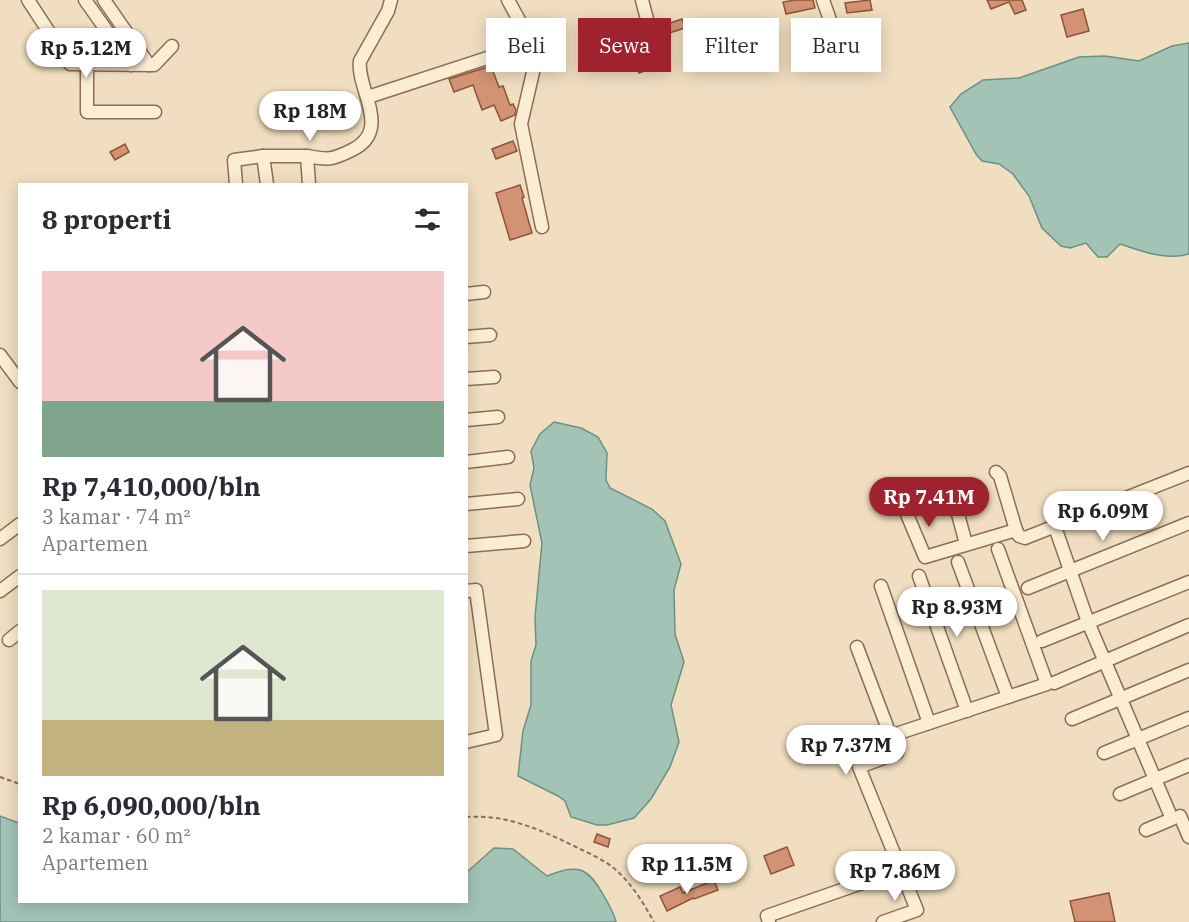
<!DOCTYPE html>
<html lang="id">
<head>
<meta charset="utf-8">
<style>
  :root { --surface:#fff; --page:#f7f7f7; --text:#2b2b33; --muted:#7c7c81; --line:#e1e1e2; --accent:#9f222e }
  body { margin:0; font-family:"IBM Plex Serif",serif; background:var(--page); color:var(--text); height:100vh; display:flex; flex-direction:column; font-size:22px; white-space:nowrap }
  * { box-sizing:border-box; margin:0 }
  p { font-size:20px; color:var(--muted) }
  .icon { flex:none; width:33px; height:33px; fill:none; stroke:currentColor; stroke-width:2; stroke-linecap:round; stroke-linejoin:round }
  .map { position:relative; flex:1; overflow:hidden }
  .sheet { position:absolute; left:18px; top:183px; width:450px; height:720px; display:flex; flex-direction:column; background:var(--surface); border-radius:0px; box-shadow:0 3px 15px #0003 }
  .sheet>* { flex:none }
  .banner { position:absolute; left:486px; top:18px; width:570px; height:54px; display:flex; gap:12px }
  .price { position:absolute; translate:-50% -51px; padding:0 14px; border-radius:21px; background:#fff; color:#222; font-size:20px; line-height:39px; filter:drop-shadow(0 2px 3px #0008) }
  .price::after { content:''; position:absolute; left:50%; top:36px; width:18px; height:14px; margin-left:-9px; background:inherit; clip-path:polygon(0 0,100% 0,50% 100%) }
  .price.active { background:var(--accent); color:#fff }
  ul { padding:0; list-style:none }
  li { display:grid; align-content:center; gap:12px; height:318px; padding:0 24px }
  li+li { border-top:2px solid var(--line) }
  li span { display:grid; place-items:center; height:186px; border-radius:0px; color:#555 }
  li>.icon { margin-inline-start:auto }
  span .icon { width:108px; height:108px; fill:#fffc; stroke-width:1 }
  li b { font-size:26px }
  h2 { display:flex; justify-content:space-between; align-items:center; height:72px; padding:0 24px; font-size:26px }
  .chip { padding:0 21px; border-radius:0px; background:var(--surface); box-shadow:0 3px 15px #0003; font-size:21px; line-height:54px }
  .chip.active { background:var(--accent); color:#fff }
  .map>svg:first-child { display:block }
</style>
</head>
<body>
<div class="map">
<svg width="1189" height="922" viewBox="0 0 1189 922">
  <rect width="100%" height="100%" fill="#f1dec0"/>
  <g fill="#a3c3b7" stroke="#699284" stroke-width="1.5">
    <path d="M1189 43V254C1166 261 1142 251 1120 244L1107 257H1098L1086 243 1070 248 1061 246 1042 228 1029 196 1013 174 999 164 982 161 976 154 950 107 961 94 983 80 1019 78 1079 57 1105 56 1139 61 1172 46Z"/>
    <polygon points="554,422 581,428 598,437 607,453 606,480 610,488 652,509 665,521 681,564 674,590 675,634 684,662 671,705 679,742 670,767 651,799 634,818 607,825 597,825 571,817 565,801 558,796 518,776 523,731 531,705 531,661 536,645 535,617 542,543 530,485 534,468 531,451 540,434"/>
    <path d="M0 816 19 823 20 902H466L467 872 494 848 513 849 547 876C578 864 587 866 604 896 609 905 614 913 616 922H0Z"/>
  </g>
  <g fill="#d29273" stroke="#8d543a" stroke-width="1.5">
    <polygon points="795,0 813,0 815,8 786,14 783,2"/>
    <polygon points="870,0 872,10 847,13 845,3"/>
    <polygon points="987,0 1022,0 1026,10 1015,14 1009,2 991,9"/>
    <polygon points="1083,9 1089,31 1067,37 1061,15"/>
    <polygon points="682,19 685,28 660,36 658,27"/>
    <polygon points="868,30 871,47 850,51 847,34"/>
    <polygon points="725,44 729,56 715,59 712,48"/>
    <polygon points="658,57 661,65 639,73 636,64"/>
    <polygon points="491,66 499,87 503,86 510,105 513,104 516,110 515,115 501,121 494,105 482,110 473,85 454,92 449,79"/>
    <polygon points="513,141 517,151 496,159 492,149"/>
    <polygon points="125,144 129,152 115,160 110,152"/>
    <polygon points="520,185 524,197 522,198 532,233 510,240 496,193"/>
    <polygon points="597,834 610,839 608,847 594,842"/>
    <polygon points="787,847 794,865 771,874 764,856"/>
    <polygon points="714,880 718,890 694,899 693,898 667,911 660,896 680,887 683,893"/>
    <polygon points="1109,893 1115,922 1075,922 1070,901"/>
  </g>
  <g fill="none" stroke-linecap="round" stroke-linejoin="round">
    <defs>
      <g id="minor">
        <polyline points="28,0 70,64 154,65 172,46"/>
        <polyline points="85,0 131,65"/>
        <polyline points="104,0 149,65"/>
        <polyline points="508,0 525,31 534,55 534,68 521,124 542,227"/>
        <polyline points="642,0 655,50"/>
        <polyline points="823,0 831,23 835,54"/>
        <polyline points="87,64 87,112 155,112"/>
        <polyline points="368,97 530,44"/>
        <polyline points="263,156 267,184"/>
        <path d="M307 156C328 160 332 160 352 150 393 130 356 89 360 61L388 11 391 0"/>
        <polyline points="236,184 234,160 263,156 307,156 309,184"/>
        <polyline points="466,294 484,292"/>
        <polyline points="466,337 490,335"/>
        <polyline points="0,355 20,382"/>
        <polyline points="466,379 494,377"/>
        <polyline points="466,420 498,417"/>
        <polyline points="466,462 508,457"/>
        <polyline points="996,472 1000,476 1016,530 1019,536 1025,538 1189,473"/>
        <polyline points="466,504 518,499"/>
        <polyline points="1055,527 1088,622 1172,819 1146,830"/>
        <polyline points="0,539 20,524"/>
        <polyline points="966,544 951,488 913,499 906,505 906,512 925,557 1016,530"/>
        <polyline points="466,546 524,541"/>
        <polyline points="958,562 1008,697"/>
        <polyline points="919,576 967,711"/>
        <polyline points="881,586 929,723"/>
        <polyline points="1028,588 1189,523"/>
        <polyline points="0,591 20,576"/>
        <polyline points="466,591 476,590 496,735 466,742"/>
        <polyline points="9,640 20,631"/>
        <polyline points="1042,641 1189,582"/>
        <polyline points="857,647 897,753 859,767 917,910 883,922"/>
        <polyline points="1054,683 1189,625"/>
        <polyline points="1072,719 1189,670"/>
        <polyline points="890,736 1047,684 998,549"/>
        <polyline points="1104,753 1189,718"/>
        <polyline points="1120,794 1189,765"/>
        <polyline points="1180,816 1189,837"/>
        <polyline points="769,922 767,916 902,869"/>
      </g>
    </defs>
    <use href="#minor" stroke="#8c6e56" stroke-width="15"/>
    <g stroke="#8c6e56" stroke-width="2" stroke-dasharray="4.5 3" stroke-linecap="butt">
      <polyline points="0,777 20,784"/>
      <path d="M466 817C507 814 541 830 576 847 590 854 605 860 616 870 632 884 644 904 654 922"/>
    </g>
    <use href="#minor" stroke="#fbecd4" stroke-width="12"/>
  </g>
</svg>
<b class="price" style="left:86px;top:79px">Rp 5.12M</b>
<b class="price" style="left:310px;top:142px">Rp 18M</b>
<b class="price active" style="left:929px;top:528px">Rp 7.41M</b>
<b class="price" style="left:1103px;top:542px">Rp 6.09M</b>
<b class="price" style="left:957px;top:638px">Rp 8.93M</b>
<b class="price" style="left:846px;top:776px">Rp 7.37M</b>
<b class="price" style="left:687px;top:895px">Rp 11.5M</b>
<b class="price" style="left:895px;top:902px">Rp 7.86M</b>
<div class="banner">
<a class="chip">Beli</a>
<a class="chip active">Sewa</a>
<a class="chip">Filter</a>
<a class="chip">Baru</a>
</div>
<section class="sheet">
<h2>8 properti<svg class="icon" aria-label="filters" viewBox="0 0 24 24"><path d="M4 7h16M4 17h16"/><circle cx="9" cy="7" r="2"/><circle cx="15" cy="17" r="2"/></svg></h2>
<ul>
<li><span style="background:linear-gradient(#f6c9c9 70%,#7fa58c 0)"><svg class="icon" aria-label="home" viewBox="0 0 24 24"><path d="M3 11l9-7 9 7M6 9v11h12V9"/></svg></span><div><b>Rp 7,410,000/bln</b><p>3 kamar · 74 m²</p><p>Apartemen</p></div></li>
<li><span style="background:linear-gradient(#dfe7d0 70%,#c2b280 0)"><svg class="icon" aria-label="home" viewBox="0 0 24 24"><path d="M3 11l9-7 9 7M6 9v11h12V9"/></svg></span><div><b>Rp 6,090,000/bln</b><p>2 kamar · 60 m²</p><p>Apartemen</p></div></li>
</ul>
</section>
</div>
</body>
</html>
